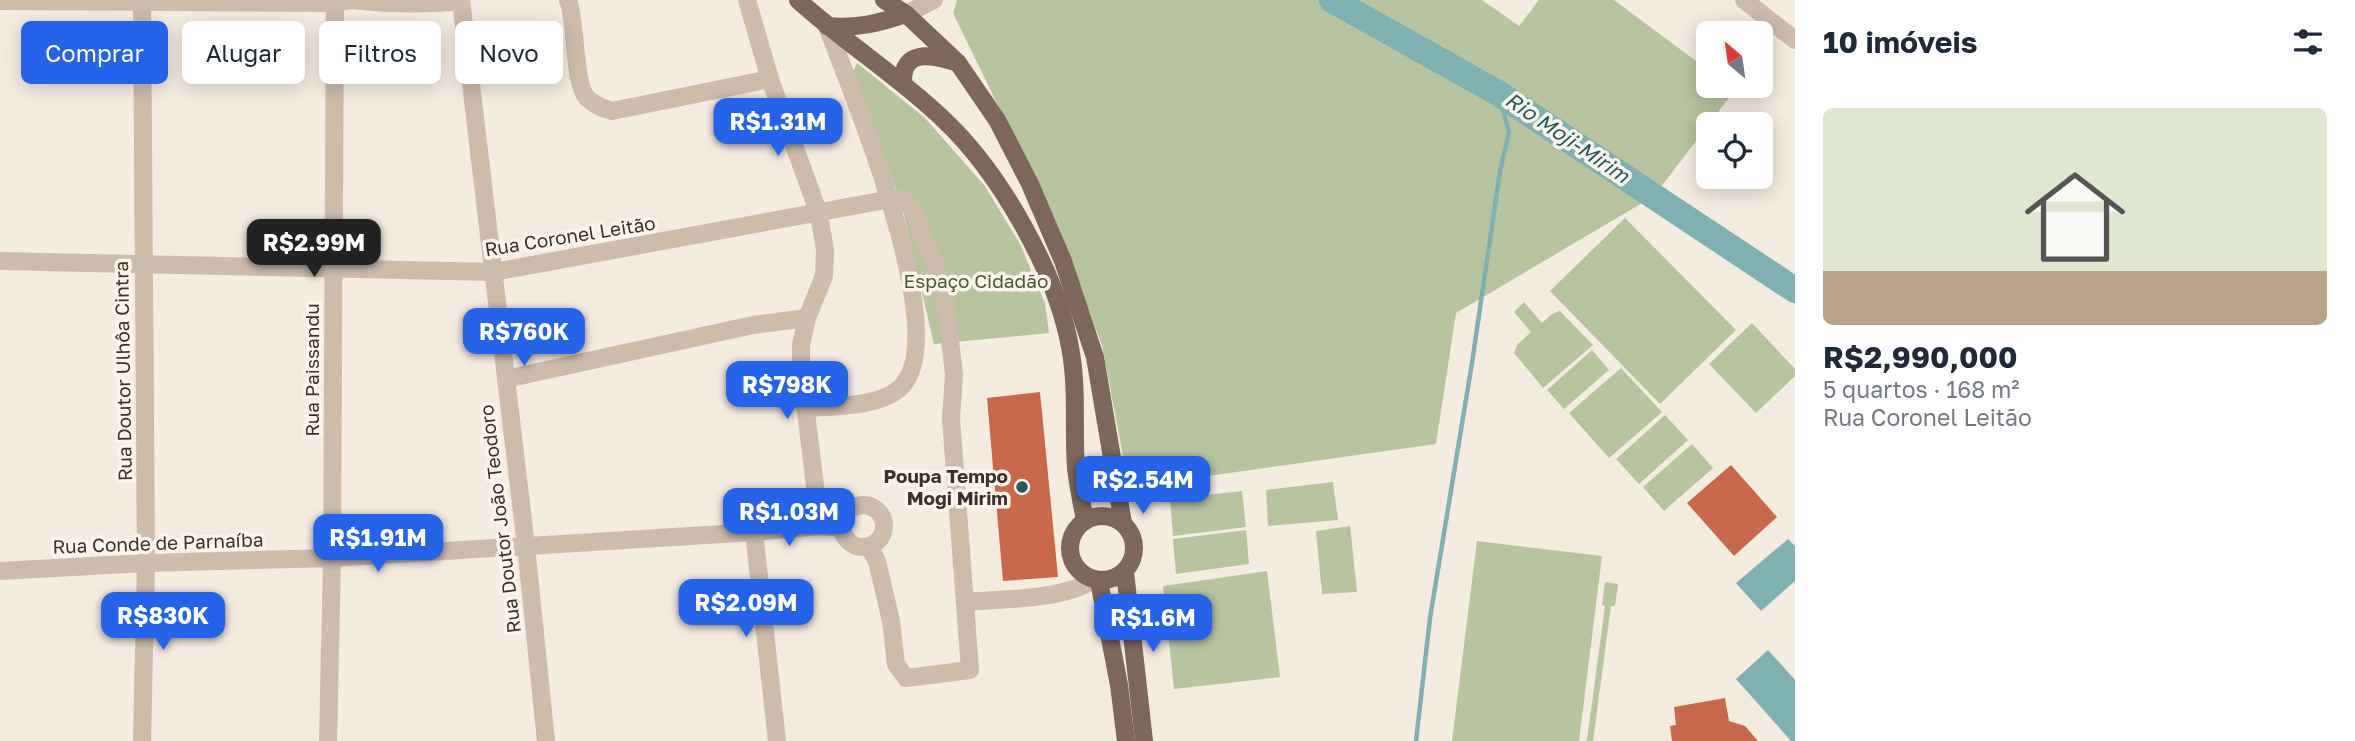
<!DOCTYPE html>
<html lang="pt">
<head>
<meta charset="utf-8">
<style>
  :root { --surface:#fff; --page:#f6f6f7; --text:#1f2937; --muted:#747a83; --line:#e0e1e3; --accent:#2563eb }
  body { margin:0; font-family:"Golos Text",sans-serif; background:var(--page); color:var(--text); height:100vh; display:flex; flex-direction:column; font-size:26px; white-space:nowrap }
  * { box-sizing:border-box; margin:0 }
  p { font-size:23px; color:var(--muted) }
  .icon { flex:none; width:38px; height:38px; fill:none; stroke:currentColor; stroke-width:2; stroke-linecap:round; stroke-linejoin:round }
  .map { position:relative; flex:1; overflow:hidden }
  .details { display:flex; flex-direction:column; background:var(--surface); width:560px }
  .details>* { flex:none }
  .top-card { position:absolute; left:21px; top:21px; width:665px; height:63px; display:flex; gap:14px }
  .needle { width:46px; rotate:331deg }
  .fabs { position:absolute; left:1696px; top:21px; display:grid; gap:14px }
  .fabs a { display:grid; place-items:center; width:77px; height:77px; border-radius:10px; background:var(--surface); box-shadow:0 4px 18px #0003; font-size:35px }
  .price { position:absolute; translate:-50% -60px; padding:0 16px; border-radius:14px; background:var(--accent); color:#fff; font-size:23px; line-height:46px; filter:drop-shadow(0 2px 4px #0008) }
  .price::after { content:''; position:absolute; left:50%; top:42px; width:21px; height:16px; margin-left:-10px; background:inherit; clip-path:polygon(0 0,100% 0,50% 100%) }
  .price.selected { background:#222; color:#fff }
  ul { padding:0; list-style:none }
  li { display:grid; align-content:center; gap:14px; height:371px; padding:0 28px }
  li+li { border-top:2px solid var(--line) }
  li span { display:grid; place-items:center; height:217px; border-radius:10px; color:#555 }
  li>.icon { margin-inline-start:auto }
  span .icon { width:126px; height:126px; fill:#fffc; stroke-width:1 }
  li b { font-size:30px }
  h2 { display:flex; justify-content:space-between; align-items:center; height:84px; padding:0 28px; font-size:30px }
  .tag { padding:0 24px; border-radius:10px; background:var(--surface); box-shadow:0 4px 18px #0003; font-size:24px; line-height:63px }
  .tag.selected { background:var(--accent); color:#fff }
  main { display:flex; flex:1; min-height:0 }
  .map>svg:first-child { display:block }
</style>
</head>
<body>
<main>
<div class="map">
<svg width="1795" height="741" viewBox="0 0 1795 741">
  <rect width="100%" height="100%" fill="#f4ebe1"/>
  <g fill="#b8c4a0">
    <polygon points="957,0 1482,0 1519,26 1539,0 1614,0 1708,70 1708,86 1729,86 1735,90 1654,196 1456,313 1436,444 1129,487 1102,345 1049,210 953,13"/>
    <polygon points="857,63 925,118 985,186 1020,244 1045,303 1049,333 934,344 901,202 852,73"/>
    <polygon points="1625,218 1736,330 1660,404 1550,291"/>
    <polygon points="1524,302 1542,323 1552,314 1560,311 1593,345 1543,388 1514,353 1517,345 1531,332 1514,312"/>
    <polygon points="1752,323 1795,369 1795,376 1756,413 1709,364"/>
    <polygon points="1592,350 1609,370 1564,409 1547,390"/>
    <polygon points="1621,368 1662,412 1609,458 1569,413"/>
    <polygon points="1665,415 1688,440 1639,484 1616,459"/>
    <polygon points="1692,444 1713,468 1664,511 1643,487"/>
    <polygon points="1333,482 1338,520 1268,526 1266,490"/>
    <polygon points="1242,491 1246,527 1173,536 1170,499"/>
    <polygon points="1350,526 1357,592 1322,594 1316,531"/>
    <polygon points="1246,530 1249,564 1176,574 1173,539"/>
    <polygon points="1477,541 1602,556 1579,741 1452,741"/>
    <polygon points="1267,571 1280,677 1174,689 1163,586"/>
    <polygon points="1605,582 1618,584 1615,606 1611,606 1593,741 1585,741 1587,740 1605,606 1602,605"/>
  </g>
  <g fill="#7fb0b2">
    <polygon points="1788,539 1795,546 1795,581 1761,611 1736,583"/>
    <polygon points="1768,650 1795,680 1795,741 1791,741 1736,679"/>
  </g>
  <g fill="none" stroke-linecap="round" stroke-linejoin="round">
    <polyline stroke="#7fb0b2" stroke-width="4.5" points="1416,741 1430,618 1472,363 1500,171 1509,132 1498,93"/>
    <polyline stroke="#7fb0b2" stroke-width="26" points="1332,0 1498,93 1795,290"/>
  </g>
  <g fill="#c8694b">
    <polygon points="1040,392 1058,577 1003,581 987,398"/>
    <polygon points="1731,465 1777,517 1734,556 1687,503"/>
    <polygon points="1725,698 1729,721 1745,726 1758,741 1672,741 1670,726 1676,725 1674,707"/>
  </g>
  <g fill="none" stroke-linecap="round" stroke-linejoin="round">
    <g stroke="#cdbbac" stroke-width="18">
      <polyline points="142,0 146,563 142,741"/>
      <path d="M352 0C389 4 425 5 461 1"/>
      <polyline points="461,0 526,546 546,741"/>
      <path d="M568 0C577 25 573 82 587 98 594 105 603 108 612 111L770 79"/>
      <polyline points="747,0 770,79 819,214 825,250 824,276 807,318 801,345 801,372 820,526"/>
      <polyline points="1744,0 1795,40"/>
      <polyline points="0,1 335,3 352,0"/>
      <polyline points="906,14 934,0"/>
      <polyline points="0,261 494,272 891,199 903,200 913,209 944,290 954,374 951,419 970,670 906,678 896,664 891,621 877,561 869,547"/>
      <polyline points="506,379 753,325 807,318"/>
      <path d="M805 408C833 406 883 407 902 386 953 331 851 92 827 26"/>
      <circle cx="863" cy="526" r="21"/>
      <polyline points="754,532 777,741"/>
      <polyline points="0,571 146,563 332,558 754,532 820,526 842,528"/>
      <path d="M965 602C1002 599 1063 600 1093 580"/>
      <polyline points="328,741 332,558 335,0"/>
    </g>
    <g stroke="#7d675c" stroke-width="18">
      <path d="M798 0C844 42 897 75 942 118 998 170 1056 270 1070 347 1078 388 1073 427 1076 468 1078 486 1082 504 1085 521"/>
      <polyline points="884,0 906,14 958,63 997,120 1030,184 1063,261 1095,357 1123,523"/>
      <path d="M827 26C856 29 879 23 906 14"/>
      <path d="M903 83C902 48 932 55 955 62"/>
      <circle cx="1102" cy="548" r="32"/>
      <polyline points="1125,572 1144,741"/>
      <polyline points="1099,581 1119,685 1126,741"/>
    </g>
  </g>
  <circle fill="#1f5a5e" stroke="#fbf5ee" stroke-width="2.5" cx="1022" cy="487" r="7"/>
  <g text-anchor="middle" stroke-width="7" stroke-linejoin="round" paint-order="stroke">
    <g font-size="19" fill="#3b302b" stroke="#fbf5ee">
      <text transform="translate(570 236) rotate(-9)" y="7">Rua Coronel Leitão</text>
      <text transform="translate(312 370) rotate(-90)" y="7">Rua Paissandu</text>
      <text transform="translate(123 371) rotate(-91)" y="7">Rua Doutor Ulhôa Cintra</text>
      <text transform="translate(500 519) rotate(-97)" y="7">Rua Doutor João Teodoro</text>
      <text transform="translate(158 543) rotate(-2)" y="7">Rua Conde de Parnaíba</text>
    </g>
    <g font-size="19" fill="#4a5a2e" stroke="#fbf5ee">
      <text x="976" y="288">Espaço Cidadão</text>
    </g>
    <g font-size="19" font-weight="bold" fill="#3b302b" stroke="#fbf5ee" text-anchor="end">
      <text x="1008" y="483">Poupa Tempo<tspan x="1008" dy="22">Mogi Mirim</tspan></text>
    </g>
    <g font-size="21" font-style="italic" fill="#1f5a5e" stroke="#fbf5ee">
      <text transform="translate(1567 138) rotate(34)" y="7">Rio Moji-Mirim</text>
    </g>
  </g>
</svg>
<div class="fabs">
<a><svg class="needle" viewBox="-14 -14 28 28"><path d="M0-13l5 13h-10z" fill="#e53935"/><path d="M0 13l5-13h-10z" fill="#747a83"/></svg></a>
<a><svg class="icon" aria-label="locate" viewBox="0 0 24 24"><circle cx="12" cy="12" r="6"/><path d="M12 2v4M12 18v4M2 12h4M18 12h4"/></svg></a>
</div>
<b class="price" style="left:778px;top:158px">R$1.31M</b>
<b class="price selected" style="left:314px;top:279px">R$2.99M</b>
<b class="price" style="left:524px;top:368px">R$760K</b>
<b class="price" style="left:787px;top:421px">R$798K</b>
<b class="price" style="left:1143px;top:516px">R$2.54M</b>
<b class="price" style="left:789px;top:548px">R$1.03M</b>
<b class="price" style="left:378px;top:574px">R$1.91M</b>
<b class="price" style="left:746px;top:639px">R$2.09M</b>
<b class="price" style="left:163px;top:652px">R$830K</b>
<b class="price" style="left:1153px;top:654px">R$1.6M</b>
<div class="top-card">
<a class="tag selected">Comprar</a>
<a class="tag">Alugar</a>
<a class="tag">Filtros</a>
<a class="tag">Novo</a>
</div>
</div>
<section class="details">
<h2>10 imóveis<svg class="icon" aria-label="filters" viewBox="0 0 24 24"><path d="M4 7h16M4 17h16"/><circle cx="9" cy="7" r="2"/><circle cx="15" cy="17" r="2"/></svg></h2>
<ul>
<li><span style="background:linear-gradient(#dfe7d0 75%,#b9a48a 0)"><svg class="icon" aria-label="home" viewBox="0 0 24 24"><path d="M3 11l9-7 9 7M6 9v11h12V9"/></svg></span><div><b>R$2,990,000</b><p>5 quartos · 168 m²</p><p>Rua Coronel Leitão</p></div></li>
</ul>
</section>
</main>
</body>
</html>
